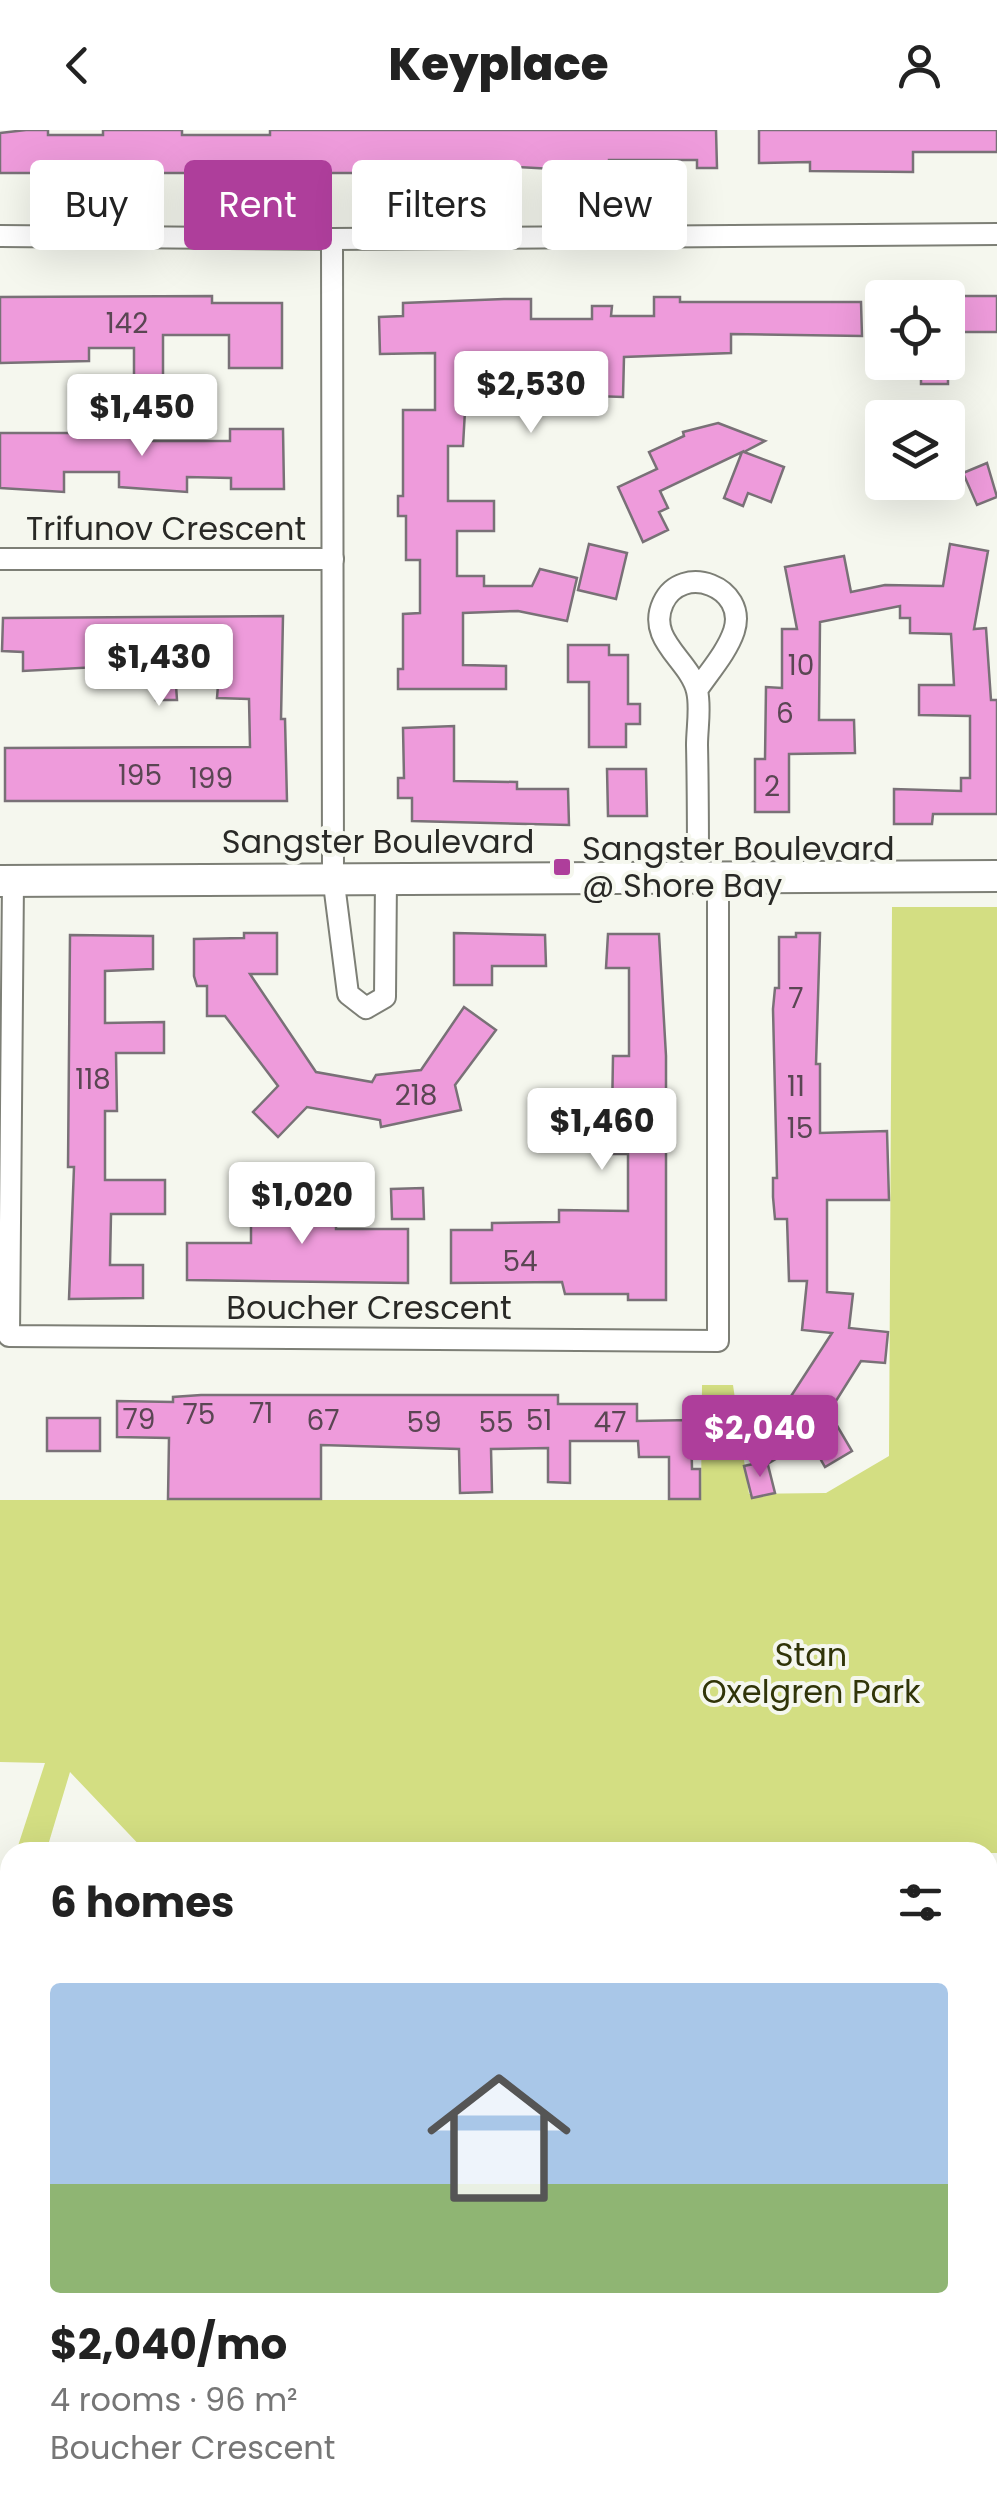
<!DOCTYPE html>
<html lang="en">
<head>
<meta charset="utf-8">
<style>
  :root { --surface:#fff; --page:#f6f6f6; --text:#222; --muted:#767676; --accent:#ae3e9b }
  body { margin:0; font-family:Poppins,sans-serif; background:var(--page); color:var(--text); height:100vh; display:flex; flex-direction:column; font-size:38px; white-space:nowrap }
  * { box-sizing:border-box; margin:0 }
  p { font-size:32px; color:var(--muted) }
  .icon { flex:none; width:55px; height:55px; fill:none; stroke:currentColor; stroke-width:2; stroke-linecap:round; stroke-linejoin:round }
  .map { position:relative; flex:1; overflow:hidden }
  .sheet { position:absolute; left:0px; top:1712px; width:998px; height:672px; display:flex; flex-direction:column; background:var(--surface); border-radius:30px 30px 0 0; box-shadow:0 10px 40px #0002 }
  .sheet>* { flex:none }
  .banner { position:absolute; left:30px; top:30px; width:938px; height:90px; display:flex; gap:20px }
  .controls { position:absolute; left:865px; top:150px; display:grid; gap:20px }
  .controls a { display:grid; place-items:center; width:100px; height:100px; border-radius:10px; background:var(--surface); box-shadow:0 10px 40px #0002; font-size:50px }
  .price { position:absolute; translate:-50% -85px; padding:0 22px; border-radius:10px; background:#fff; color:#222; font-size:32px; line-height:65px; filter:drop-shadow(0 2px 5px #0008) }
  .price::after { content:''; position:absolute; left:50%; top:60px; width:30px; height:22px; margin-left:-15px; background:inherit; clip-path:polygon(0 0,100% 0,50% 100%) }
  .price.active { background:var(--accent); color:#fff }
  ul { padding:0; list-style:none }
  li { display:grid; align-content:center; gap:20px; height:530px; padding:0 50px }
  li span { display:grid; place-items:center; height:310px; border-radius:10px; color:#555 }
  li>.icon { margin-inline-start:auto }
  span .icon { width:180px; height:180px; fill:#fffc; stroke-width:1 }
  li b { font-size:42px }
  h2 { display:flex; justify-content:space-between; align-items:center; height:120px; padding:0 50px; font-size:42px }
  .pill { padding:0 35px; border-radius:10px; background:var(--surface); box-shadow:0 10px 40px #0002; font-size:35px; line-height:90px }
  .pill.active { background:var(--accent); color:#fff }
  header { display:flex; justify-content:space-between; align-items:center; height:130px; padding:0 50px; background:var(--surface); font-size:45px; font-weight:800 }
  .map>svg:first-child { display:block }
</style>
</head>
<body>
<header><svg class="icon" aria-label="back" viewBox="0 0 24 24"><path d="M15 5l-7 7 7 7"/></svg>Keyplace<svg class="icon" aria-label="person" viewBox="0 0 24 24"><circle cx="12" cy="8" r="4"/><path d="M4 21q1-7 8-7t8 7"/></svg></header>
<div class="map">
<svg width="997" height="2383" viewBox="0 0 997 2383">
  <rect width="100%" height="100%" fill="#f5f7ee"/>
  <g fill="#d3de82">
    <polygon points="892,777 997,777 997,1723 146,1722 70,1642 46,1722 16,1722 45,1633 0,1632 0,1370 701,1370 702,1255 733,1255 749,1364 826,1363 889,1326"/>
    <polygon points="17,2375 288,2375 287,2383 19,2383"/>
  </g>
  <g fill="#ee9bdb" stroke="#797177" stroke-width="2.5">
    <polygon points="26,0 48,0 48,5 103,5 103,0 182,0 182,5 270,5 270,0 716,0 717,38 697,38 697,30 609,30 609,42 478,35 478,43 0,43 0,3"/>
    <polygon points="759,0 997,0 997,22 913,22 913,42 810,41 810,32 759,33"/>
    <polygon points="212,166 212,173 282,173 282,238 229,238 229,205 163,205 163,247 134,248 134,218 89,218 89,231 0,233 0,167"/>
    <rect x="950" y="166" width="47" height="36"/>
    <polygon points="654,167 680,167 680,172 861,172 862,206 731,204 731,223 624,227 623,267 563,265 563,271 534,271 533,228 468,228 463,316 448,316 448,371 494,371 494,401 457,401 457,446 484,446 484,456 532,456 540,439 577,448 567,491 518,481 463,483 463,535 506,536 506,559 398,559 398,539 403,539 403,484 420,483 420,430 406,430 406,386 398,386 398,366 403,366 403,280 435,280 435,223 380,224 379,187 403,186 403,173 504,169 531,169 531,189 592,189 592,176 612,176 611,186 654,186"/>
    <rect x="921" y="232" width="27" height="22"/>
    <polygon points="718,293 765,311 744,322 784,337 771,372 748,363 743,376 724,368 742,322 660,361 668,378 659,382 668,400 643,412 618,357 657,339 649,322 684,306 683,302"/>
    <polygon points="109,297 145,297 145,311 230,311 230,299 283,299 284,359 231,359 231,348 187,347 187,362 119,357 119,342 64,342 64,362 0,358 0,303 109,303"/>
    <polygon points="987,333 997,367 977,375 963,343"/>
    <polygon points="589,414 627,423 616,469 578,460"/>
    <polygon points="950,414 988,421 974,499 986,498 991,570 997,570 997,684 933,684 932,694 894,694 894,659 961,661 961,648 970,648 970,586 919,585 919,555 954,555 951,504 910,503 910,488 900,488 900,476 820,492 819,590 854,590 855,623 789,624 789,682 755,682 755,629 765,629 766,557 782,558 782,499 797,499 785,437 844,426 851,462 885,455 943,456"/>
    <polygon points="283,486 281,589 285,589 287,671 5,671 5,618 250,617 249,569 217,568 218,555 176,555 177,570 156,570 155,534 23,541 23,522 2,521 3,488"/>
    <polygon points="568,515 609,515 609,525 628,525 628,574 640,574 640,594 626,594 626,617 589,617 589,552 568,552"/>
    <polygon points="454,596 454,651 517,652 517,659 568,659 569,695 412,691 412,668 398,668 398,648 404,648 403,598"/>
    <polygon points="607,639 646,639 647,686 608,686"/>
    <polygon points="244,803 277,803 277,844 250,844 316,942 372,952 376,945 421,940 464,877 496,900 455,955 461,980 381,997 380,990 307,977 278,1007 253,982 278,956 225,886 207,886 207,856 197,856 194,846 194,809 244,808"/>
    <polygon points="454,803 545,805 546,836 492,836 492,855 454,855"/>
    <polygon points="796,803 820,803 816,934 820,934 820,1003 887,1001 889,1070 827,1070 827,1162 853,1164 849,1198 888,1202 885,1233 861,1231 829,1282 852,1321 825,1337 809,1309 769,1333 747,1294 763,1285 771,1297 832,1203 802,1200 807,1151 789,1151 787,1089 775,1089 773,1067 773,1048 777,1048 773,879 775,858 779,858 779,807 796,807"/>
    <polygon points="608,804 659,804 666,926 666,1170 628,1170 628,1164 565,1164 562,1152 451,1153 451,1100 492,1100 492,1093 559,1092 559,1080 628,1081 628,1024 612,1024 612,986 613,926 629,926 629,838 606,838"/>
    <polygon points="70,805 153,806 153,839 105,841 105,893 164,892 164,923 116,923 117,981 105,981 105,1050 165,1050 165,1084 111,1084 110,1135 143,1135 143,1168 69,1169 74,1037 68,1037"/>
    <polygon points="251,1058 277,1058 277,1065 336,1066 336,1099 408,1099 408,1153 187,1150 187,1113 251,1113"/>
    <polygon points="423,1058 424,1089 392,1089 391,1059"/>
    <polygon points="201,1265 558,1265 558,1274 637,1274 637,1291 691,1290 692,1339 700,1339 700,1369 669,1369 669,1327 639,1327 638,1311 570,1311 570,1353 548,1352 548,1318 491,1319 492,1362 460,1363 459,1319 321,1315 321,1369 168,1369 169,1308 117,1307 117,1271 173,1272 173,1267"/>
    <rect x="47" y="1288" width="53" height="33"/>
    <polygon points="767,1331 775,1363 752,1368 744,1336"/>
  </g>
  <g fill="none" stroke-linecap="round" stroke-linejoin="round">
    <defs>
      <g id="street">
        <polyline points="0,106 332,109 997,104"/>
        <polyline points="332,109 333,746 348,864 366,878 385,867 386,748"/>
        <polyline points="0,429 333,429"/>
        <path d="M697 560C709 542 727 522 734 501 748 457 682 432 663 473 646 510 690 530 697 561 701 577 697 598 697 615 698 658 698 702 698 745"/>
        <polyline points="13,751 9,1206 718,1211 718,745"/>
        <polyline points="0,1806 10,1808"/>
        <polyline points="0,1904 10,1888"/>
        <polyline points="0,2065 3,2383"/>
        <polyline points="656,2375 657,2383"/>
        <polyline points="300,2383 302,2375"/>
      </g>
      <g id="secondary">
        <polyline points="0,751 997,746"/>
        <polyline points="988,2307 997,2307"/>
        <polyline points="0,2310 10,2310"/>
      </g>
    </defs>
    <use href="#street" stroke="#7d7f76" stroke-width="24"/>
    <use href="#secondary" stroke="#7d7f76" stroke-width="34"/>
    <use href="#street" stroke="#fff" stroke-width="20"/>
    <use href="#secondary" stroke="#fff" stroke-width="30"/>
  </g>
  <rect fill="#ae3e9b" stroke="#f5f7ee" stroke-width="4" x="552" y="727" width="20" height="20" rx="5"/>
  <g text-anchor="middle" stroke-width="8" stroke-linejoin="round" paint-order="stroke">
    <g font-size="28" fill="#5a4653">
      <text x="127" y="203">142</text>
      <text x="801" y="545">10</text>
      <text x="785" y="593">6</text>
      <text x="140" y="655">195</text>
      <text x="211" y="658">199</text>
      <text x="772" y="666">2</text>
      <text x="796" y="878">7</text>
      <text x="93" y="959">118</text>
      <text x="796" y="966">11</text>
      <text x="416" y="975">218</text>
      <text x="800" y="1008">15</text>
      <text x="520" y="1141">54</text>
      <text x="261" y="1293">71</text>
      <text x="199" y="1294">75</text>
      <text x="139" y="1299">79</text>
      <text x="323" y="1300">67</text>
      <text x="539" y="1300">51</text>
      <text x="424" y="1302">59</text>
      <text x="496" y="1302">55</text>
      <text x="610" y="1302">47</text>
    </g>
    <g font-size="32" fill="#292926" stroke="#f5f7ee">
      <text x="166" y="410">Trifunov Crescent</text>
      <text x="378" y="723">Sangster Boulevard</text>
      <text x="369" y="1189">Boucher Crescent</text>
    </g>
    <g font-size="32" fill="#292926" stroke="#f5f7ee" text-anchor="start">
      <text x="582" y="730">Sangster Boulevard<tspan x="582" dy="37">@ Shore Bay</tspan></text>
    </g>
    <g font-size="32" fill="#303408" stroke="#f5f7ee">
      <text x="811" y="1536">Stan<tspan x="811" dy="37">Oxelgren Park</tspan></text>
    </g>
  </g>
</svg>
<div class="controls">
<a><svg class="icon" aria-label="locate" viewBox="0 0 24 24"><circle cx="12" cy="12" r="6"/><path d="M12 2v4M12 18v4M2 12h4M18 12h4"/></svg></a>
<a><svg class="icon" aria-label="layers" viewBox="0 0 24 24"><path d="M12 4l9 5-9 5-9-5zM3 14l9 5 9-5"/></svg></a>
</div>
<b class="price" style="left:531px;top:306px">$2,530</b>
<b class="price" style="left:142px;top:329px">$1,450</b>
<b class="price" style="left:159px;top:579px">$1,430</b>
<b class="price" style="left:602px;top:1043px">$1,460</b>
<b class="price" style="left:302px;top:1117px">$1,020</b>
<b class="price active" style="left:760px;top:1350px">$2,040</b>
<div class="banner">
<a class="pill">Buy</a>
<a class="pill active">Rent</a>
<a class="pill">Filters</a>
<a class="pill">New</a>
</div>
<section class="sheet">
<h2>6 homes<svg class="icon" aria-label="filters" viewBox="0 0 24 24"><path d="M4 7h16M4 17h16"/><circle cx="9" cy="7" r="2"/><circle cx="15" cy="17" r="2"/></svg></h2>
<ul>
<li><span style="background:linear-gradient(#a9c7e8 65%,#8fb573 0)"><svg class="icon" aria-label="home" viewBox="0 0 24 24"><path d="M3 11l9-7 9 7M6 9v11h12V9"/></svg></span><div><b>$2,040/mo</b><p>4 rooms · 96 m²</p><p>Boucher Crescent</p></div></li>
</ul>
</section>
</div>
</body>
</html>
